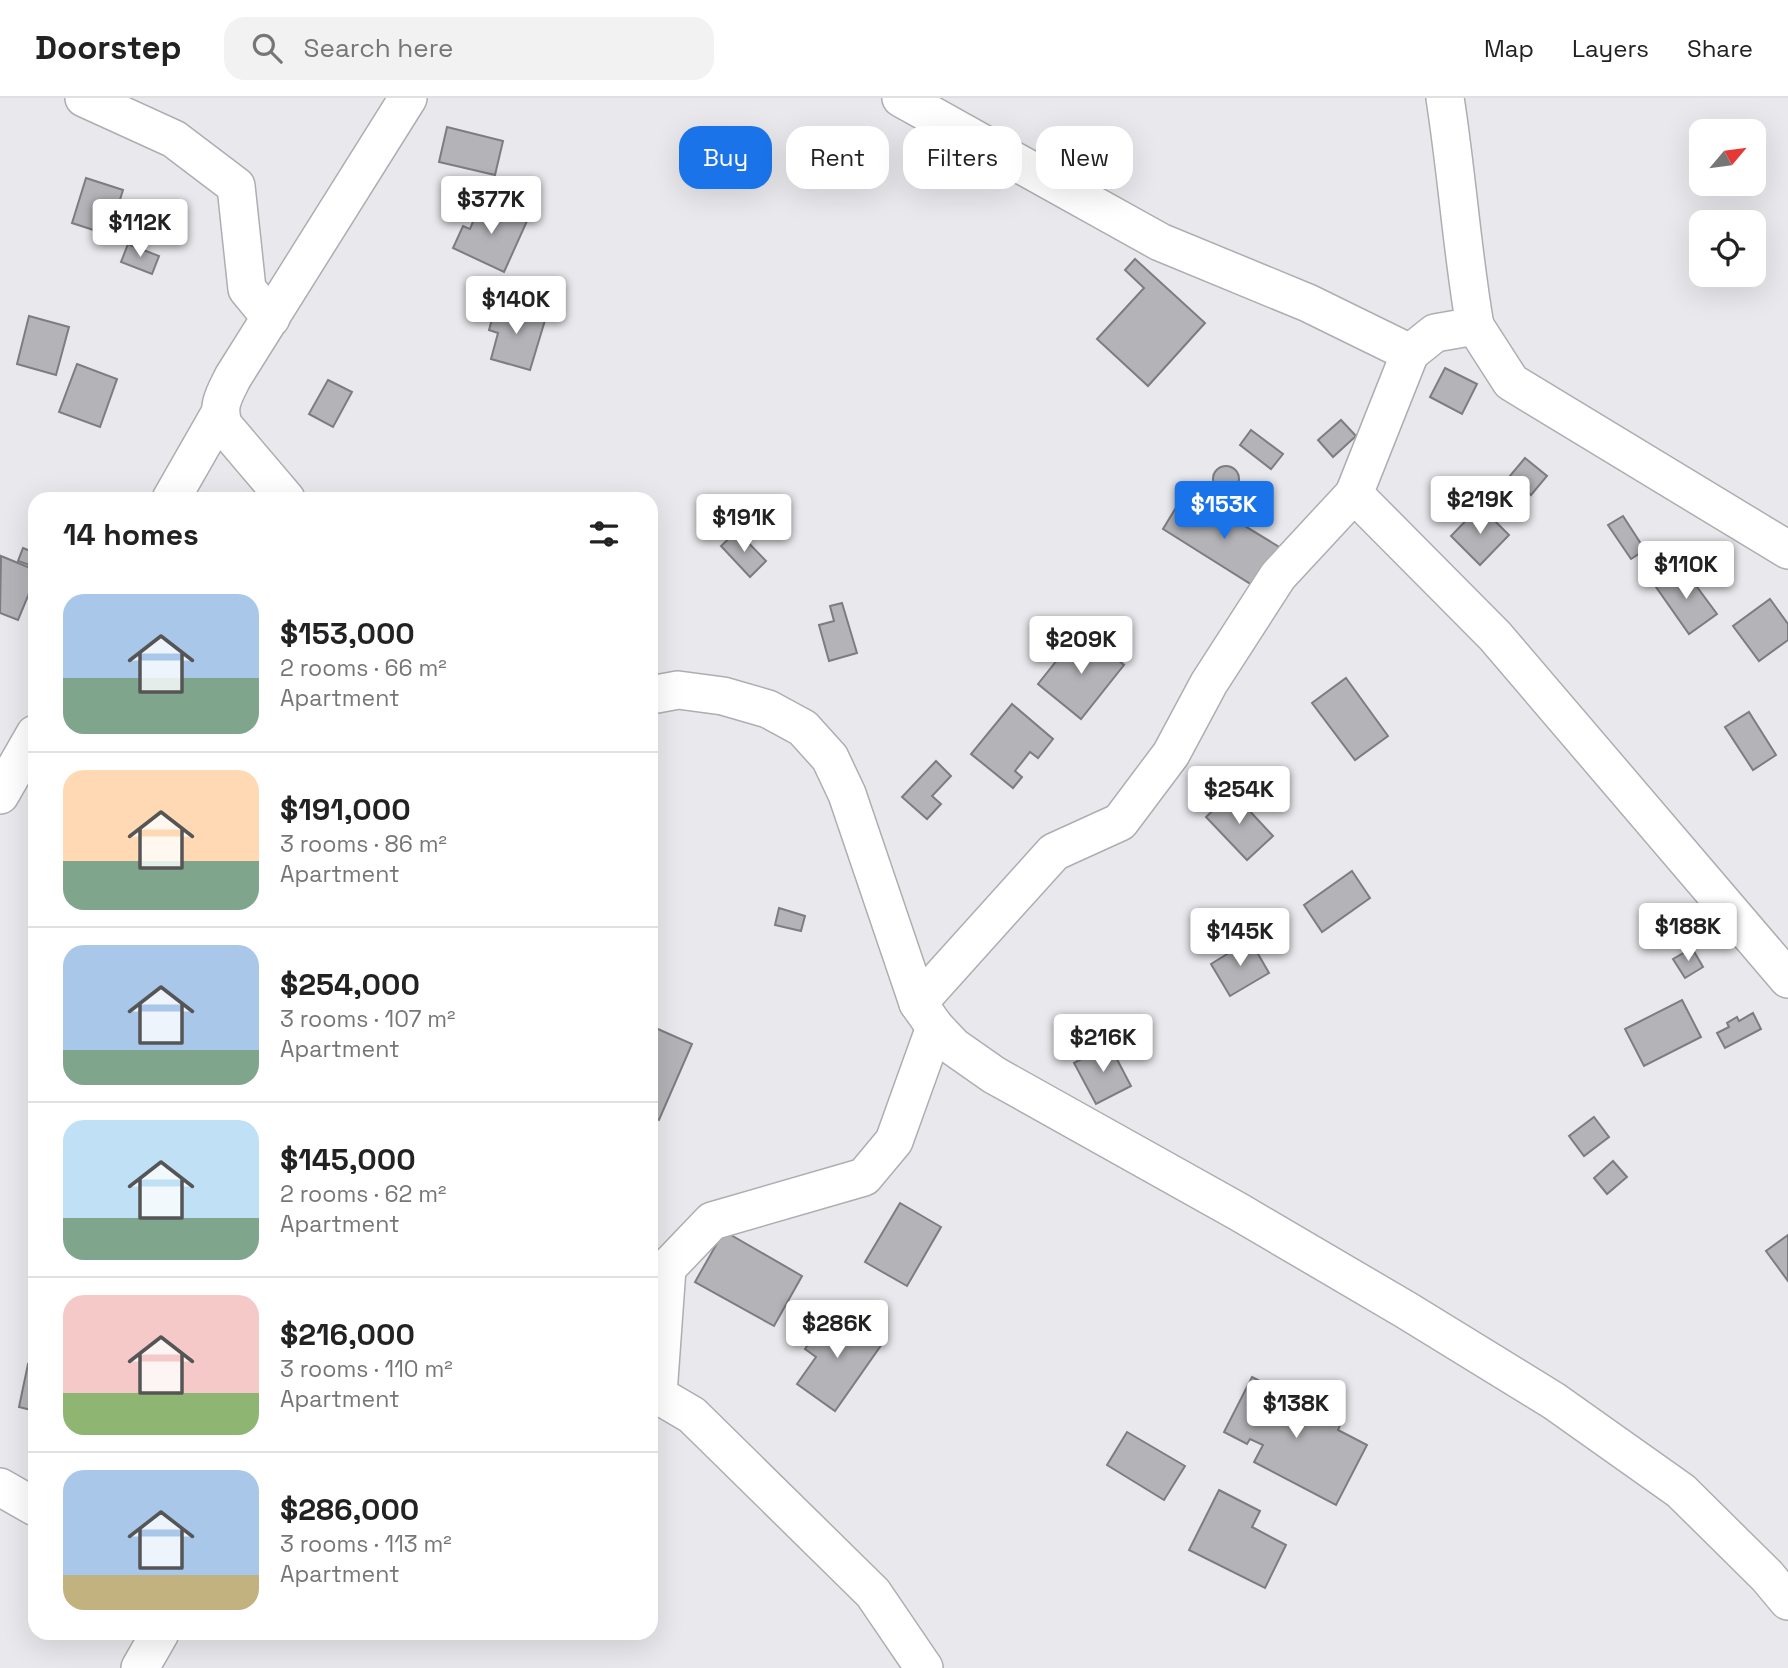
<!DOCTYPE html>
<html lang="en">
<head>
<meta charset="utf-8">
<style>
  :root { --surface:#fff; --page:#f2f2f2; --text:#222; --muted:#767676; --line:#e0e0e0; --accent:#1a73e8 }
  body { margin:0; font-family:"Space Grotesk",sans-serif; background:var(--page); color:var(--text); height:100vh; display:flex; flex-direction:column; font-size:26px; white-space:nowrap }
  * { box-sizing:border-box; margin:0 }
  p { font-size:23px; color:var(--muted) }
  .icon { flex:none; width:38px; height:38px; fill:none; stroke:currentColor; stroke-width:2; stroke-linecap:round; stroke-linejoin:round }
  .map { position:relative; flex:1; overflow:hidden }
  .panel { position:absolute; left:28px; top:394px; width:630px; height:1148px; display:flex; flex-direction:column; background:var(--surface); border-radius:21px; box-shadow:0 7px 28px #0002 }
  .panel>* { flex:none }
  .banner { position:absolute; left:679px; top:28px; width:665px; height:63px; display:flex; gap:14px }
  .needle { width:46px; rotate:61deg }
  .buttons { position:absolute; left:1689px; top:21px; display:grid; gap:14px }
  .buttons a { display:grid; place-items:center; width:77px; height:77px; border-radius:14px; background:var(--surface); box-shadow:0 7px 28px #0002; font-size:35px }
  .price { position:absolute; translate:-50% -60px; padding:0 16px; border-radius:7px; background:#fff; color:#222; font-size:23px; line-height:46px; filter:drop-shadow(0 2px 4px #0008) }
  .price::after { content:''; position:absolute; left:50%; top:42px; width:21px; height:16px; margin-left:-10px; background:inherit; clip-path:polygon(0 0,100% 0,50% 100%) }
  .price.current { background:var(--accent); color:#fff }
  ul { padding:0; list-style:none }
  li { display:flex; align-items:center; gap:21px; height:175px; padding:0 35px }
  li+li { border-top:2px solid var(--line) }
  li span { display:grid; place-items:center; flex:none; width:196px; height:140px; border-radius:21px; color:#555 }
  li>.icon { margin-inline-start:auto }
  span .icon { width:84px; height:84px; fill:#fffc; stroke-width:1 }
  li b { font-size:30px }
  h2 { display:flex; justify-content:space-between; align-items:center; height:84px; padding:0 35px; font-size:30px }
  .pill { padding:0 24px; border-radius:21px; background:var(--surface); box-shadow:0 7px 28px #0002; font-size:24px; line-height:63px }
  .pill.current { background:var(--accent); color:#fff }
  header { display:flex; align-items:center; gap:42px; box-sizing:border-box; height:98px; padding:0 35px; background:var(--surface); border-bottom:2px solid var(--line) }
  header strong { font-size:33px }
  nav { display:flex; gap:38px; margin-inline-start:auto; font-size:24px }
  .search { width:490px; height:63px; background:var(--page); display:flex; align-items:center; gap:18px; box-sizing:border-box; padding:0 24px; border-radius:21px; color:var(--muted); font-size:26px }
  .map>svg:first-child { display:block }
</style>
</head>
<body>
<header>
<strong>Doorstep</strong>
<div class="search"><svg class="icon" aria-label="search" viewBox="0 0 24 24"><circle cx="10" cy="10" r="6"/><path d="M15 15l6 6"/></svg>Search here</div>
<nav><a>Map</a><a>Layers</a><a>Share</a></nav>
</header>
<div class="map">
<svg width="1788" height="1570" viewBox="0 0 1788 1570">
  <rect width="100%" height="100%" fill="#e9e9ed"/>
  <g fill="#b4b4b8" stroke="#7c7d80" stroke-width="2">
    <polygon points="447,29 503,43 495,77 439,64"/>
    <polygon points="86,80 123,92 109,137 72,125"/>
    <polygon points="482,102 527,123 504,174 453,150 463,128 470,131"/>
    <polygon points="128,146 159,158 152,176 121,164"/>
    <polygon points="1135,161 1205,225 1148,288 1097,241 1144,190 1125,172"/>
    <polygon points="504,206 546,219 530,272 491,261 498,235 489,232 494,214 501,216"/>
    <polygon points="29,218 69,229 56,277 17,266"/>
    <polygon points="77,266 117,281 100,329 59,314"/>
    <polygon points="1445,270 1477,286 1462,316 1430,299"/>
    <polygon points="328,282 352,294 333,329 309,316"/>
    <polygon points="1341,322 1356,338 1333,359 1318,342"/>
    <polygon points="1251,332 1283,356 1271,371 1240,347"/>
    <polygon points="1525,360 1547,378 1531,397 1509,379"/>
    <circle cx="1226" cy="381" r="13"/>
    <polygon points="1202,402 1281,450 1257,490 1163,431 1180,403 1195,413"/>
    <polygon points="1480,408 1509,437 1480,467 1451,438"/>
    <polygon points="1623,418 1645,452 1631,461 1608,427"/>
    <polygon points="737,433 766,463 750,479 721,448"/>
    <polygon points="23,450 35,455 35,469 18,463"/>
    <polygon points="1,458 35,472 35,481 18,522 0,515"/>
    <polygon points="1683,470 1717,516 1689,536 1656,489"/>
    <polygon points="1770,501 1788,526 1788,542 1759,563 1733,528"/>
    <polygon points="842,505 857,555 829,563 819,527 834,523 830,508"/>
    <polygon points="1085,535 1124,567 1081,621 1038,586 1062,556 1066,559"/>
    <polygon points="1346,580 1388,638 1355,662 1312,605"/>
    <polygon points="1012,606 1053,641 1038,660 1030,654 1015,673 1022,679 1013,690 971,656"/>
    <polygon points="1749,614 1776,657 1753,672 1725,629"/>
    <polygon points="936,663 951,678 932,698 941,706 927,721 902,699"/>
    <polygon points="1232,694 1273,738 1247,762 1206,719"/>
    <polygon points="1352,773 1370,800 1322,834 1304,807"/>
    <polygon points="779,810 805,818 801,833 775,827"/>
    <polygon points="1250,842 1269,875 1230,898 1211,866"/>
    <polygon points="1692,850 1703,869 1685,880 1673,861"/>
    <polygon points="1682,902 1701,939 1644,968 1625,931"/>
    <polygon points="1753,915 1761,931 1725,950 1717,935 1729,929 1727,925 1737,919 1739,923"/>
    <polygon points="651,928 692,946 659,1022 651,1018"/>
    <polygon points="1109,946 1131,988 1096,1006 1074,965"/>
    <polygon points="1594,1019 1609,1039 1584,1058 1569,1038"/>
    <polygon points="1613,1063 1627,1079 1607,1096 1594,1080"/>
    <polygon points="900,1105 941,1129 907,1188 865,1164"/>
    <polygon points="724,1133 802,1178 774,1228 695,1184"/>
    <polygon points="1788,1137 1788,1183 1766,1153"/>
    <polygon points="832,1212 882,1246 835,1313 797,1286 816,1259 805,1251"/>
    <polygon points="28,1266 35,1268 35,1313 19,1309"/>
    <polygon points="1252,1279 1290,1298 1291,1296 1342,1323 1338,1332 1367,1347 1336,1407 1254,1364 1263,1347 1250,1341 1247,1346 1224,1334"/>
    <polygon points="1127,1334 1185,1368 1164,1402 1107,1367"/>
    <polygon points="1219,1392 1260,1413 1252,1429 1286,1447 1265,1490 1189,1452"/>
  </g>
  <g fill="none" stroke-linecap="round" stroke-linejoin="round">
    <defs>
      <g id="minor">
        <polyline points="84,0 174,41 236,88 247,191 271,220"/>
        <polyline points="901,0 1160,144 1308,205 1410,255 1354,396 1495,538 1788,881"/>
        <path d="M1445 0C1457 76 1462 153 1475 228"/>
        <polyline points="1410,255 1435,235 1475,228 1511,284 1788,452"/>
        <polyline points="171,401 219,317"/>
        <path d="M286 401 224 328C216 309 224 297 233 279L408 0"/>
        <polyline points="651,597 678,592 723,598 768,611 803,630 830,660 847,696 918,905 935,929 954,949 994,977 1239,1114 1406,1212 1554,1303 1681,1393 1767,1478 1788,1503"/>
        <polyline points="0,697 35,636"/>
        <polyline points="918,905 1054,754 1120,724 1171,656 1209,585 1278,478 1354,396"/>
        <polyline points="651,1176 667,1170 712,1123 864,1079 894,1043 935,929"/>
        <polyline points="651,1293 692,1317 873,1495 924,1570"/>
        <polyline points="658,1296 667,1170"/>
        <polyline points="0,1389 35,1409"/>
        <polyline points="140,1570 160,1535"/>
      </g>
    </defs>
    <use href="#minor" stroke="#adaeb1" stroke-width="40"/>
    <use href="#minor" stroke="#fff" stroke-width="37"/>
  </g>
</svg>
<div class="buttons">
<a><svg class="needle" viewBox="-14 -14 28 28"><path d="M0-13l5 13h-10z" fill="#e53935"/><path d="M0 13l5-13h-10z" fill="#767676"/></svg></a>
<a><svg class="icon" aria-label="locate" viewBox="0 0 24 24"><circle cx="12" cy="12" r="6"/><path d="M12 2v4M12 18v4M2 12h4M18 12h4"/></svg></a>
</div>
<b class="price" style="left:491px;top:138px">$377K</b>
<b class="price" style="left:140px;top:161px">$112K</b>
<b class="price" style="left:516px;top:238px">$140K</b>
<b class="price" style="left:1480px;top:438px">$219K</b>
<b class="price current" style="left:1224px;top:443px">$153K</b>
<b class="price" style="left:744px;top:456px">$191K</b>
<b class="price" style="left:1686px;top:503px">$110K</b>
<b class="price" style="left:1081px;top:578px">$209K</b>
<b class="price" style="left:1239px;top:728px">$254K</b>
<b class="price" style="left:1688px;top:865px">$188K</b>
<b class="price" style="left:1240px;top:870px">$145K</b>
<b class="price" style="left:1103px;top:976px">$216K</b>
<b class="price" style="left:837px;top:1262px">$286K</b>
<b class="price" style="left:1296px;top:1342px">$138K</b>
<div class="banner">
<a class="pill current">Buy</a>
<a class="pill">Rent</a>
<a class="pill">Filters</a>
<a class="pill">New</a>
</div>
<section class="panel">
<h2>14 homes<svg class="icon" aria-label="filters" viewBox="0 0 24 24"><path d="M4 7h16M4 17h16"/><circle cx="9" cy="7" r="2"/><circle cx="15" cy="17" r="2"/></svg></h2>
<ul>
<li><span style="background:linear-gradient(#a9c7e8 60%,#7fa58c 0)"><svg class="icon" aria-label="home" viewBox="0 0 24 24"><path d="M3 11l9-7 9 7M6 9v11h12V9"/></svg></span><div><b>$153,000</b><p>2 rooms · 66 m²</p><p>Apartment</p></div></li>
<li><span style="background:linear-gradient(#ffd9b3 65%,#7fa58c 0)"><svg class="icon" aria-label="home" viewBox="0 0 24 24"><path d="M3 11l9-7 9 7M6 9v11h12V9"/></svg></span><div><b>$191,000</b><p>3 rooms · 86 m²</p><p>Apartment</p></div></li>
<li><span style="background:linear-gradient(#a9c7e8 75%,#7fa58c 0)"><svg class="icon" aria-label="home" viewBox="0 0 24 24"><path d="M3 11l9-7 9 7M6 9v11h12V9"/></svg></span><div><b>$254,000</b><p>3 rooms · 107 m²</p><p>Apartment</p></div></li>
<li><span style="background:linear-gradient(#bfe0f5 70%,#7fa58c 0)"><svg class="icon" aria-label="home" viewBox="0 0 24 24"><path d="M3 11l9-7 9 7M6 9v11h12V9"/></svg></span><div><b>$145,000</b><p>2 rooms · 62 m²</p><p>Apartment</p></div></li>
<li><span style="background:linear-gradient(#f6c9c9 70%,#8fb573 0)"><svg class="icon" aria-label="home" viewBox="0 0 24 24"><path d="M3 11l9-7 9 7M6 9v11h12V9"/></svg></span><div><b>$216,000</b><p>3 rooms · 110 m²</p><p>Apartment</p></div></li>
<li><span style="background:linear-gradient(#a9c7e8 75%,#c2b280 0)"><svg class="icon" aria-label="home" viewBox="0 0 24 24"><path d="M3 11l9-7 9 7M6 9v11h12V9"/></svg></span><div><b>$286,000</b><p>3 rooms · 113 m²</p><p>Apartment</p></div></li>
</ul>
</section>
</div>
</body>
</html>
